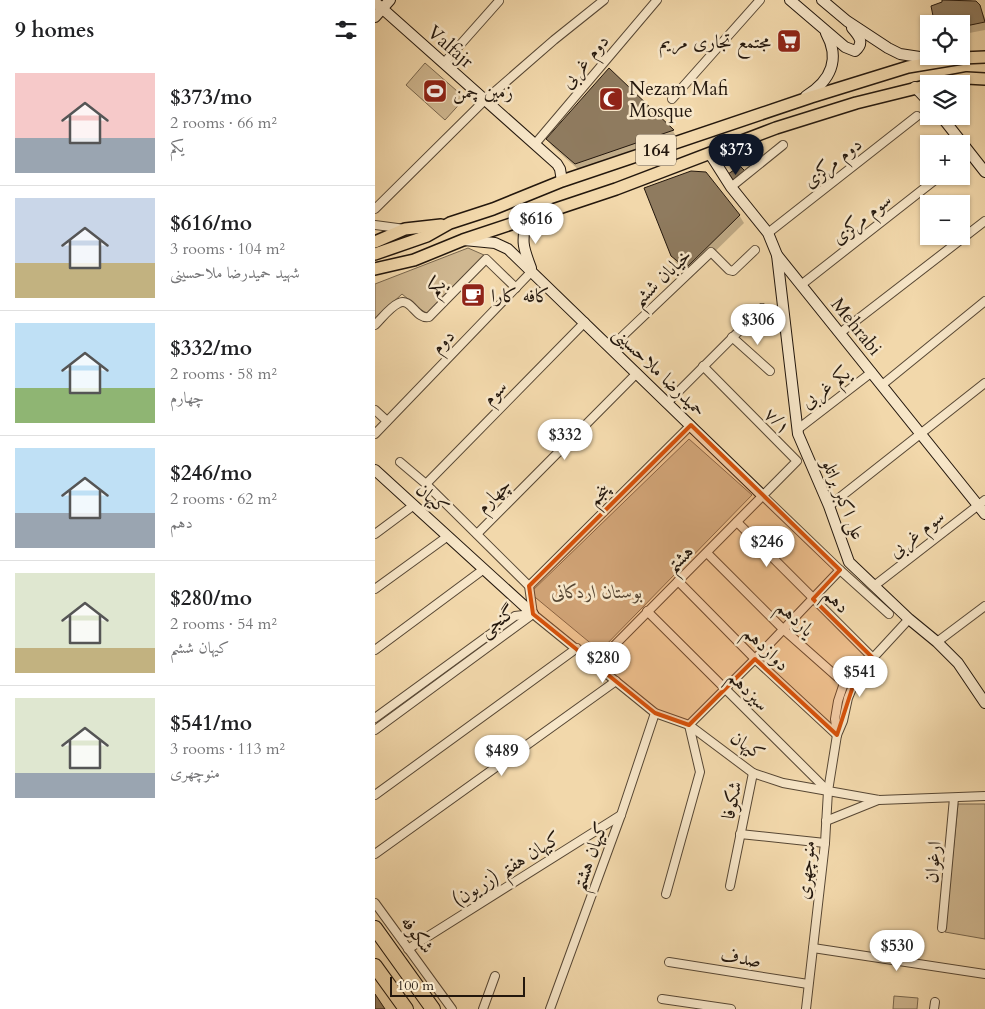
<!DOCTYPE html>
<html lang="en">
<head>
<meta charset="utf-8">
<style>
  :root { --surface:#fff; --page:#f6f6f6; --text:#202124; --muted:#757577; --line:#e0e0e0; --accent:#111827 }
  body { margin:0; font-family:Cardo,Amiri,serif; background:var(--page); color:var(--text); height:100vh; display:flex; flex-direction:column; font-size:19px; white-space:nowrap }
  * { box-sizing:border-box; margin:0 }
  p { font-size:16px; color:var(--muted) }
  .icon { flex:none; width:28px; height:28px; fill:none; stroke:currentColor; stroke-width:2; stroke-linecap:round; stroke-linejoin:round }
  .map { position:relative; flex:1; overflow:hidden }
  .details { display:flex; flex-direction:column; background:var(--surface); width:375px }
  .details>* { flex:none }
  .buttons { position:absolute; left:545px; top:15px; display:grid; gap:10px }
  .buttons a { display:grid; place-items:center; width:50px; height:50px; border-radius:0px; background:var(--surface); box-shadow:0 1px 4px #0004; font-size:25px }
  .scale { position:absolute; left:15px; bottom:12px; width:135px; box-sizing:border-box; padding-left:5px; border:2px solid #23170d; border-top:0; font-size:14px; line-height:18px; white-space:nowrap; color:#23170d; -webkit-text-stroke:4px #f7e6c8; paint-order:stroke }
  .price { position:absolute; translate:-50% -42px; padding:0 11px; border-radius:18px; background:#fff; color:#222; font-size:16px; line-height:32px; filter:drop-shadow(0 1px 2px #0008) }
  .price::after { content:''; position:absolute; left:50%; top:30px; width:15px; height:11px; margin-left:-8px; background:inherit; clip-path:polygon(0 0,100% 0,50% 100%) }
  .price.on { background:var(--accent); color:#fff }
  ul { padding:0; list-style:none }
  li { display:flex; align-items:center; gap:15px; height:125px; padding:0 15px }
  li+li { border-top:1px solid var(--line) }
  li span { display:grid; place-items:center; flex:none; width:140px; height:100px; border-radius:0px; color:#555 }
  li>.icon { margin-inline-start:auto }
  span .icon { width:60px; height:60px; fill:#fffc; stroke-width:1 }
  li b { font-size:21px }
  h2 { display:flex; justify-content:space-between; align-items:center; height:60px; padding:0 15px; font-size:21px }
  main { display:flex; flex:1; min-height:0 }
  .map>svg:first-child { display:block }
</style>
</head>
<body>
<main>
<section class="details">
<h2>9 homes<svg class="icon" aria-label="filters" viewBox="0 0 24 24"><path d="M4 7h16M4 17h16"/><circle cx="9" cy="7" r="2"/><circle cx="15" cy="17" r="2"/></svg></h2>
<ul>
<li><span style="background:linear-gradient(#f6c9c9 65%,#9aa5b1 0)"><svg class="icon" aria-label="home" viewBox="0 0 24 24"><path d="M3 11l9-7 9 7M6 9v11h12V9"/></svg></span><div><b>$373/mo</b><p>2 rooms · 66 m²</p><p>یکم</p></div></li>
<li><span style="background:linear-gradient(#c9d6e8 65%,#c2b280 0)"><svg class="icon" aria-label="home" viewBox="0 0 24 24"><path d="M3 11l9-7 9 7M6 9v11h12V9"/></svg></span><div><b>$616/mo</b><p>3 rooms · 104 m²</p><p>شهید حمیدرضا ملاحسینی</p></div></li>
<li><span style="background:linear-gradient(#bfe0f5 65%,#8fb573 0)"><svg class="icon" aria-label="home" viewBox="0 0 24 24"><path d="M3 11l9-7 9 7M6 9v11h12V9"/></svg></span><div><b>$332/mo</b><p>2 rooms · 58 m²</p><p>چهارم</p></div></li>
<li><span style="background:linear-gradient(#bfe0f5 65%,#9aa5b1 0)"><svg class="icon" aria-label="home" viewBox="0 0 24 24"><path d="M3 11l9-7 9 7M6 9v11h12V9"/></svg></span><div><b>$246/mo</b><p>2 rooms · 62 m²</p><p>دهم</p></div></li>
<li><span style="background:linear-gradient(#dfe7d0 75%,#c2b280 0)"><svg class="icon" aria-label="home" viewBox="0 0 24 24"><path d="M3 11l9-7 9 7M6 9v11h12V9"/></svg></span><div><b>$280/mo</b><p>2 rooms · 54 m²</p><p>کیهان ششم</p></div></li>
<li><span style="background:linear-gradient(#dfe7d0 75%,#9aa5b1 0)"><svg class="icon" aria-label="home" viewBox="0 0 24 24"><path d="M3 11l9-7 9 7M6 9v11h12V9"/></svg></span><div><b>$541/mo</b><p>3 rooms · 113 m²</p><p>منوچهری</p></div></li>
</ul>
</section>
<div class="map">
<svg width="610" height="1009" viewBox="0 0 610 1009">
  <rect width="100%" height="100%" fill="#f2d8ab"/>
  <filter id="stains"><feTurbulence type="fractalNoise" baseFrequency=".004" numOctaves="4"/><feColorMatrix values="0 0 0 0 .2 0 0 0 0 .09 0 0 0 0 .02 0 0 0 .5 -.17"/></filter>
  <radialGradient id="worn" r=".72"><stop offset=".6" stop-color="#630" stop-opacity="0"/><stop offset="1" stop-color="#630" stop-opacity=".3"/></radialGradient>
  <g fill="#cfb790" stroke="#79674e">
    <polygon points="50,63 90,98 70,120 31,85"/>
    <polygon points="93,248 109,255 51,314 27,294 0,319 0,284"/>
    <polygon points="314,439 377,495 225,651 155,593"/>
    <polygon points="583,804 610,804 610,939 570,932"/>
    <polygon points="519,996 543,998 542,1009 518,1009"/>
  </g>
  <g fill="#0003">
    <polygon points="568,0 596,0 604,6 610,18 610,30 589,34 586,34 586,24 563,24 561,20"/>
    <polygon points="234,70 298,131 302,138 205,171 177,146 172,139"/>
    <polygon points="364,215 369,223 316,275 301,263 297,255"/>
  </g>
  <g fill="#8f7b5f" stroke="#23170d">
    <polygon points="567,0 601,1 605,5 610,22 586,27 586,24 570,24 570,19 559,21 556,6 567,2"/>
    <polygon points="234,68 299,130 200,164 171,139"/>
    <polygon points="365,166 373,174 356,186 350,176"/>
    <polygon points="316,171 331,172 365,215 311,268 296,256 269,188"/>
    <polygon points="0,994 10,1009 0,1009"/>
  </g>
  <g fill="none" stroke-linecap="round" stroke-linejoin="round">
    <defs>
      <g id="street">
        <polyline points="69,63 124,1"/>
        <polyline points="297,99 385,0"/>
        <polyline points="160,144 282,0"/>
        <polyline points="356,187 408,145"/>
        <polyline points="0,209 110,100 179,40 229,0"/>
        <polyline points="0,225 30,229"/>
        <polyline points="393,233 542,116"/>
        <polyline points="426,285 565,176"/>
        <path d="M0 325C7 318 15 307 24 303 36 297 41 320 54 317L111 259 141 288"/>
        <polyline points="465,333 610,221"/>
        <polyline points="357,337 395,371"/>
        <polyline points="236,347 336,252 354,270 358,271 380,250"/>
        <polyline points="507,385 610,301"/>
        <polyline points="292,403 387,308"/>
        <polyline points="0,410 12,421"/>
        <polyline points="423,429 497,372"/>
        <polyline points="0,434 157,271"/>
        <polyline points="25,462 51,484 154,586 158,614 280,713 314,725 378,773 408,783 504,800 610,796"/>
        <polyline points="51,484 210,322"/>
        <polyline points="388,496 465,570 514,614"/>
        <polyline points="454,506 610,383"/>
        <polyline points="362,522 498,658"/>
        <polyline points="0,534 39,505"/>
        <polyline points="102,534 262,373"/>
        <polyline points="332,553 408,629 469,683"/>
        <polyline points="303,581 380,659 462,735"/>
        <polyline points="154,586 316,425"/>
        <polyline points="499,586 610,500"/>
        <polyline points="0,589 73,536"/>
        <polyline points="272,611 453,791"/>
        <polyline points="562,642 610,606"/>
        <polyline points="0,650 109,569"/>
        <polyline points="221,664 422,461 328,366"/>
        <polyline points="0,718 140,616 156,614"/>
        <polyline points="314,725 380,659 465,570"/>
        <polyline points="0,730 158,614"/>
        <polyline points="462,735 468,721 473,698 478,686 495,667 498,658 534,619"/>
        <polyline points="0,795 202,648"/>
        <polyline points="451,821 503,800"/>
        <polyline points="365,834 450,843"/>
        <polyline points="0,854 241,681"/>
        <polyline points="355,886 378,773"/>
        <polyline points="291,894 325,772 314,725"/>
        <polyline points="0,903 77,1009"/>
        <polyline points="567,928 579,798"/>
        <polyline points="438,948 610,974"/>
        <polyline points="33,949 246,815"/>
        <polyline points="294,962 433,984"/>
        <polyline points="287,999 356,1009"/>
        <polyline points="108,1009 120,976"/>
        <polyline points="175,1009 246,815 280,713"/>
        <polyline points="431,1009 450,843 453,791 462,735 460,719 463,701 469,683 489,661 498,658"/>
        <polyline points="559,1009 560,1002"/>
      </g>
      <g id="secondary">
        <path d="M415 0 470 47 480 51C490 43 484 36 477 28"/>
        <polyline points="447,0 472,21 513,48 525,54 564,60"/>
        <polyline points="0,2 182,164 185,169 187,181"/>
        <polyline points="0,17 15,0"/>
        <polyline points="540,87 554,102"/>
        <path d="M431 96C455 81 466 60 451 33"/>
        <polyline points="566,116 610,172"/>
        <polyline points="335,154 356,187 393,233 402,255 610,514"/>
        <path d="M152 219C146 241 148 247 156 268"/>
        <polyline points="89,240 120,243 133,249 388,496"/>
        <polyline points="402,255 423,434 454,506 474,562 534,619 562,642 583,663 610,703"/>
        <polyline points="0,470 158,614"/>
      </g>
      <g id="primary">
        <polyline points="560,84 592,78 610,79"/>
        <polyline points="0,242 30,229 66,225"/>
        <polyline points="0,254 52,236 75,223 118,209 187,181 436,97 533,67 587,58 610,57"/>
        <polyline points="0,269 39,260 88,240 241,189 401,128 481,103 554,85"/>
      </g>
      <g id="highway">
        <polyline points="0,928 58,1009"/>
        <polyline points="0,966 31,1009"/>
      </g>
    </defs>
    <use href="#street" stroke="#574734" stroke-width="10"/>
    <use href="#secondary" stroke="#23170d" stroke-width="12"/>
    <use href="#primary" stroke="#23170d" stroke-width="14"/>
    <use href="#highway" stroke="#23170d" stroke-width="16"/>
    <use href="#street" stroke="#f7e6c8" stroke-width="8"/>
    <use href="#secondary" stroke="#f7e6c8" stroke-width="10"/>
    <use href="#primary" stroke="#f2d8ab" stroke-width="11"/>
    <use href="#highway" stroke="#f2d8ab" stroke-width="14"/>
  </g>
  <path fill="#d4520c" fill-opacity="0.2" stroke="#d4520c" stroke-width="4" stroke-linejoin="round" d="M316 425 465 570 438 599 498 658 478 686 462 735 380 659 314 725 280 713 158 614 154 586Z"/>
  <defs>
    <symbol id="supermarket-square" viewBox="-11 -11 22 22"><rect x="-9" y="-9" width="18" height="18" rx="4" fill="#8f2418" stroke="#f7e6c8"/><path d="M-6-5.5h2.5l.6 2H6L4.5 2H-2.5L-4.4-4H-6ZM-1.5 3.2a1.3 1.3 0 1 0 .1 0ZM3 3.2a1.3 1.3 0 1 0 .1 0Z" fill="#fff"/></symbol>
    <symbol id="stadium-square" viewBox="-11 -11 22 22"><rect x="-9" y="-9" width="18" height="18" rx="4" fill="#8f2418" stroke="#f7e6c8"/><path d="M0-5a6.5 5 0 1 0 0 10a6.5 5 0 1 0 0-10ZM-3.5-1.8h7v3.6h-7Z" fill="#fff"/></symbol>
    <symbol id="mosque-square" viewBox="-11 -11 22 22"><rect x="-9" y="-9" width="18" height="18" rx="4" fill="#8f2418" stroke="#f7e6c8"/><path d="M3.5-4.9A6 6 0 1 0 3.5 4.9A5 5 0 1 1 3.5-4.9Z" fill="#fff"/></symbol>
    <symbol id="cafe-square" viewBox="-11 -11 22 22"><rect x="-9" y="-9" width="18" height="18" rx="4" fill="#8f2418" stroke="#f7e6c8"/><path d="M-5.5-4.5H6V0H3Q3 3.5 0 3.5H-2.5Q-5.5 3.5-5.5 0ZM3-3.2v2h1.7v-2ZM-6 4.5H4V6H-6Z" fill="#fff"/></symbol>
  </defs>
  <g fill-rule="evenodd">
    <use href="#supermarket-square" x="400" y="27" width="28" height="28"/>
    <use href="#stadium-square" x="46" y="77" width="28" height="28"/>
    <use href="#mosque-square" x="222" y="85" width="28" height="28"/>
    <use href="#cafe-square" x="84" y="281" width="28" height="28"/>
  </g>
  <g text-anchor="middle" stroke-width="5" stroke-linejoin="round" paint-order="stroke">
    <rect fill="#f7e6c8" stroke="#635545" stroke-width="1" x="261" y="134.5" width="40" height="31" rx="4"/>
    <g font-size="18" font-weight="bold" fill="#23170d">
      <text x="281" y="156">164</text>
    </g>
    <g font-size="19" fill="#23170d" stroke="#f7e6c8" text-anchor="start">
      <text x="396" y="48" text-anchor="end">مجتمع تجاری مریم</text>
      <text x="254" y="95">Nezam Mafi<tspan x="254" dy="22">Mosque</tspan></text>
      <text x="78" y="98">زمین چمن</text>
      <text x="116" y="302">کافه کارا</text>
    </g>
    <g font-size="19" fill="#23170d" stroke="#f7e6c8">
      <text transform="translate(76 46) rotate(41)" y="7">Valfajr</text>
      <text transform="translate(209 61) rotate(-50)" y="7">دوم غربی</text>
      <text transform="translate(457 162) rotate(-38)" y="7">دوم مرکزی</text>
      <text transform="translate(486 218) rotate(-38)" y="7">سوم مرکزی</text>
      <text transform="translate(286 277) rotate(-44)" y="7">خیابان ششم</text>
      <text transform="translate(61 286) rotate(-46)" y="7">یکم</text>
      <text transform="translate(482 326) rotate(51)" y="7">Mehrabi</text>
      <text transform="translate(67 341) rotate(-46)" y="7">دوم</text>
      <text transform="translate(285 371) rotate(44)" y="7">حمیدرضا ملاحسینی</text>
      <text transform="translate(450 387) rotate(-37)" y="7">یکم غربی</text>
      <text transform="translate(119 392) rotate(-45)" y="7">سوم</text>
      <text transform="translate(403 420) rotate(45)" y="7">۷/۱</text>
      <text transform="translate(223 494) rotate(-45)" y="7">پنجم</text>
      <text transform="translate(118 495) rotate(-45)" y="7">چهارم</text>
      <text transform="translate(58 498) rotate(42)" y="7">کیهان</text>
      <text transform="translate(469 499) rotate(68)" y="7">علی اکبر براتلو</text>
      <text transform="translate(541 533) rotate(-38)" y="7">سوم غربی</text>
      <text transform="translate(304 558) rotate(-44)" y="7">هشتم</text>
      <text transform="translate(462 600) rotate(44)" y="7">دهم</text>
      <text transform="translate(421 618) rotate(43)" y="7">یازدهم</text>
      <text transform="translate(122 620) rotate(-36)" y="7">گنجی</text>
      <text transform="translate(392 648) rotate(44)" y="7">دوازدهم</text>
      <text transform="translate(374 690) rotate(45)" y="7">سیزدهم</text>
      <text transform="translate(373 745) rotate(34)" y="7">کیهان</text>
      <text transform="translate(356 800) rotate(-78)" y="7">شکوفا</text>
      <text transform="translate(214 856) rotate(-70)" y="7">کیهان هشتم</text>
      <text transform="translate(557 862) rotate(-85)" y="7">ارغوان</text>
      <text transform="translate(131 868) rotate(-32)" y="7">کیهان هفتم (زریون)</text>
      <text transform="translate(430 870) rotate(-84)" y="7">منوچهری</text>
      <text transform="translate(43 934) rotate(54)" y="7">شکوفه</text>
      <text transform="translate(366 957) rotate(9)" y="7">صدف</text>
    </g>
    <g font-size="19" font-style="italic" fill="#574734" stroke="#f7e6c8">
      <text x="222" y="598">بوستان اردکانی</text>
    </g>
  </g>
  <rect width="100%" height="100%" filter="url(#stains)"/>
  <rect width="100%" height="100%" fill="url(#worn)"/>
</svg>
<div class="buttons">
<a><svg class="icon" aria-label="locate" viewBox="0 0 24 24"><circle cx="12" cy="12" r="6"/><path d="M12 2v4M12 18v4M2 12h4M18 12h4"/></svg></a>
<a><svg class="icon" aria-label="layers" viewBox="0 0 24 24"><path d="M12 4l9 5-9 5-9-5zM3 14l9 5 9-5"/></svg></a>
<a>+</a>
<a>−</a>
</div>
<div class="scale">100 m</div>
<b class="price on" style="left:361px;top:176px">$373</b>
<b class="price" style="left:161px;top:245px">$616</b>
<b class="price" style="left:383px;top:346px">$306</b>
<b class="price" style="left:190px;top:461px">$332</b>
<b class="price" style="left:392px;top:568px">$246</b>
<b class="price" style="left:228px;top:684px">$280</b>
<b class="price" style="left:485px;top:698px">$541</b>
<b class="price" style="left:127px;top:777px">$489</b>
<b class="price" style="left:522px;top:972px">$530</b>
</div>
</main>
</body>
</html>
